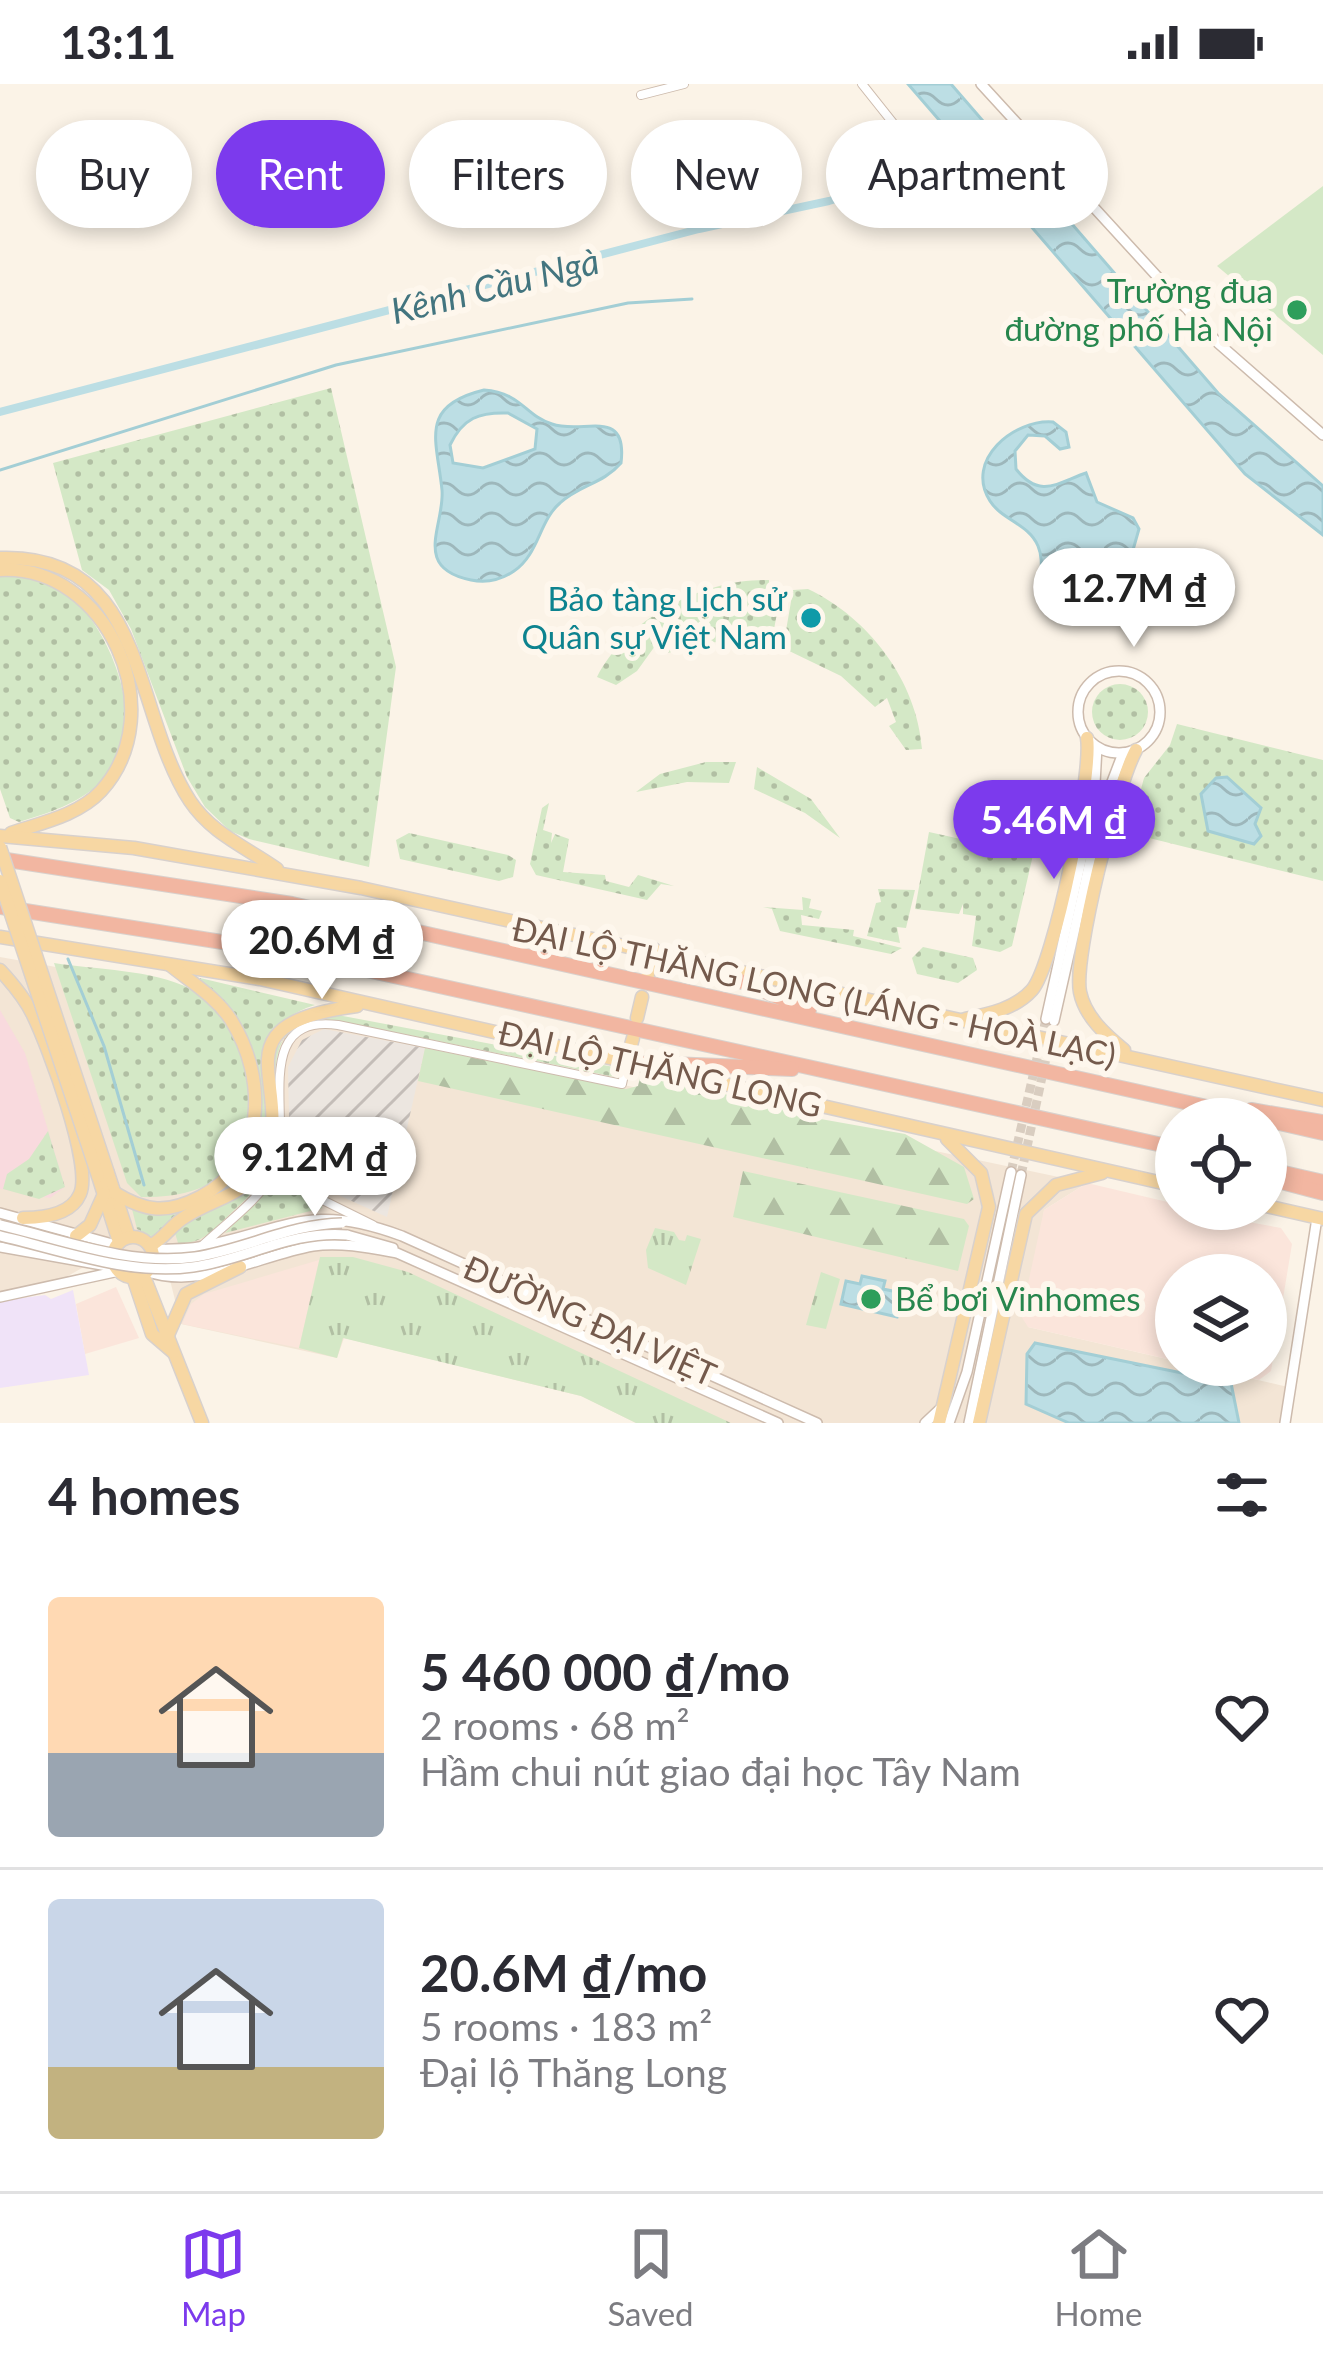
<!DOCTYPE html>
<html lang="en">
<head>
<meta charset="utf-8">
<style>
  :root { --surface:#fff; --page:#f2f2f3; --text:#2b2b33; --muted:#7c7c81; --line:#e1e1e2; --accent:#7c3aed }
  body { margin:0; font-family:Lato,sans-serif; background:var(--page); color:var(--text); height:100vh; display:flex; flex-direction:column; font-size:45px; white-space:nowrap }
  * { box-sizing:border-box; margin:0 }
  p { font-size:39px; color:var(--muted) }
  .icon { flex:none; width:66px; height:66px; fill:none; stroke:currentColor; stroke-width:2; stroke-linecap:round; stroke-linejoin:round }
  .map { position:relative; height:1339px; overflow:hidden }
  .side { display:flex; flex-direction:column; background:var(--surface); flex:1 }
  .side>* { flex:none }
  .hud { position:absolute; left:36px; top:36px; width:1251px; height:108px; display:flex; gap:24px }
  .tools { position:absolute; left:1155px; top:1014px; display:grid; gap:24px }
  .tools a { display:grid; place-items:center; width:132px; height:132px; border-radius:50%; background:var(--surface); box-shadow:0 6px 18px #0003; font-size:60px }
  .price { position:absolute; translate:-50% -102px; padding:0 27px; border-radius:42px; background:#fff; color:#222; font-size:39px; line-height:78px; filter:drop-shadow(0 3px 6px #0008) }
  .price::after { content:''; position:absolute; left:50%; top:72px; width:36px; height:27px; margin-left:-18px; background:inherit; clip-path:polygon(0 0,100% 0,50% 100%) }
  .price.active { background:var(--accent); color:#fff }
  ul { padding:0; list-style:none }
  li { display:flex; align-items:center; gap:36px; height:300px; padding:0 48px }
  li+li { border-top:3px solid var(--line) }
  li span { display:grid; place-items:center; flex:none; width:336px; height:240px; border-radius:12px; color:#555 }
  li>.icon { margin-inline-start:auto }
  span .icon { width:144px; height:144px; fill:#fffc; stroke-width:1 }
  li b { font-size:51px }
  h2 { display:flex; justify-content:space-between; align-items:center; height:144px; padding:0 48px; font-size:51px }
  .chip { padding:0 42px; border-radius:54px; background:var(--surface); box-shadow:0 6px 18px #0003; font-size:42px; line-height:108px }
  .chip.active { background:var(--accent); color:#fff }
  .status { display:flex; justify-content:space-between; align-items:center; height:84px; padding:0 60px; background:var(--surface); direction:ltr }
  .status svg { height:33px; fill:currentColor }
  .tab-bar { display:flex; justify-content:space-around; align-items:center; height:168px; border-top:3px solid var(--line); background:var(--surface); font-size:33px; color:var(--muted) }
  .tab-bar a { display:grid; justify-items:center; gap:6px }
  .tab-bar .active { color:var(--accent) }
  .map>svg:first-child { display:block }
</style>
</head>
<body>
<div class="status"><b>13:11</b><svg viewBox="0 0 49 12"><path d="M0 12V9h3v3zM5 12V6h3v6zM10 12V3h3v9zM15 12V0h3v12zM26 1h20v11H26zM47 4h2v5h-2z"/></svg></div>
<div class="map">
<svg width="1323" height="1339" viewBox="0 0 1323 1339">
  <defs>
    <pattern id="industrial-furrows" width="10" height="10" patternUnits="userSpaceOnUse" patternTransform="scale(3)"><rect width="10" height="10" fill="#ece6e0"/><path d="M-1 1l2-2M0 10L10 0M9 11l2-2" fill="none" stroke="#c4bdb8"/></pattern>
    <pattern id="grass-dots" width="8" height="8" patternUnits="userSpaceOnUse" patternTransform="scale(3)"><rect width="8" height="8" fill="#d4e8c6"/><path d="M2 2h.1M6 6h.1" fill="none" stroke="#b1bfa3" stroke-width="1.8" stroke-linecap="round"/></pattern>
    <pattern id="forest-firs" width="22" height="20" patternUnits="userSpaceOnUse" patternTransform="scale(3)"><rect width="22" height="20" fill="#d4e8c6"/><path d="M5 1l3.5 6h-7zM16 11l3.5 6h-7z" fill="#b1bfa3"/></pattern>
    <pattern id="park-tufts" width="24" height="20" patternUnits="userSpaceOnUse" patternTransform="scale(3)"><rect width="24" height="20" fill="#d4e8c6"/><path d="M3 7l-1-3M5 7V3M7 7l1-3M15 17l-1-3M17 17v-4M19 17l1-3" fill="none" stroke="#b1bfa3"/></pattern>
    <pattern id="water-waves" width="16" height="10" patternUnits="userSpaceOnUse" patternTransform="scale(3)"><rect width="16" height="10" fill="#bcdee4"/><path d="M0 5q4-4 8 0t8 0" fill="none" stroke="#9db7bb"/></pattern>
  </defs>
  <rect width="100%" height="100%" fill="#fbf3e7"/>
  <polygon fill="#f3e5d5" points="0,873 123,895 1087,1099 1044,1126 1028,1243 1288,1303 1281,1339 636,1339 581,1312 344,1254 337,1274 181,1240 170,1196 82,1184 59,1197 0,1210"/>
  <g fill="#fbe5db">
    <polygon points="1087,1099 1176,1120 1176,1125 1281,1144 1292,1160 1271,1287 1259,1296 1192,1281 1266,1281 1266,1191 1176,1191 1176,1277 1028,1243 1021,1232 1044,1126"/>
    <polygon points="319,1176 299,1264 182,1240 191,1220 204,1210"/>
    <polygon points="116,1203 139,1254 85,1270 76,1220"/>
  </g>
  <polygon fill="url(#industrial-furrows)" points="324,945 425,964 387,1133 294,1091 290,1083 288,983 302,956"/>
  <polygon fill="#f0e3f8" points="73,1206 89,1291 0,1304 0,1217 45,1211 51,1215"/>
  <polygon fill="#f9dade" points="0,926 25,969 65,1103 50,1114 0,1105"/>
  <g fill="url(#grass-dots)">
    <polygon points="331,304 396,583 369,783 249,755 230,747 205,723 187,693 131,545 109,506 82,486 53,379"/>
    <path d="M23 490C36 495 56 498 66 507 112 545 154 650 102 698 77 720 49 729 19 738L10 734 0 705V491Z"/>
    <path d="M769 496V501L782 503 771 561 711 558 660 571 655 562 637 587 616 601 597 593C627 534 704 494 769 496Z"/>
    <path d="M808 505C869 534 917 597 922 665L906 666 889 642 896 638 887 614 875 623 841 592 783 564 793 506Z"/>
    <circle cx="1120" cy="628" r="28"/>
    <polygon points="1177,640 1323,676 1323,797 1129,749 1144,694 1170,661"/>
    <polygon points="706,678 736,678 729,699 687,698 636,708 660,690"/>
    <polygon points="757,683 811,715 840,754 805,729 754,705"/>
    <polygon points="549,719 543,746 552,749 551,759 555,750 569,755 563,788 605,791 606,797 629,803 638,791 674,802 661,800 647,816 536,791 530,780 542,724"/>
    <polygon points="929,748 1033,771 1012,862 1000,868 972,862 976,832 963,830 963,820 959,830 915,825"/>
    <polygon points="409,749 508,771 516,776 513,793 499,797 400,775 396,756"/>
    <polygon points="878,805 915,806 906,844 897,843 900,859 867,852 876,819 881,818"/>
    <polygon points="802,813 811,815 809,824 822,827 819,835 801,831 802,841 854,846 853,852 902,864 891,870 780,847 772,825 763,823 803,826"/>
    <polygon points="923,863 973,874 977,886 958,899 917,890 912,874"/>
    <path d="M54 879C97 886 151 885 191 905 245 932 270 1040 228 1086 208 1108 169 1114 141 1113L127 1099Z"/>
    <path d="M200 894 315 921C219 952 293 1036 252 1088 234 1112 204 1114 181 1129 171 1135 162 1146 153 1153L137 1145 132 1125C160 1134 188 1124 213 1111 264 1085 270 1021 252 971 242 943 211 920 200 894Z"/>
    <path d="M327 929 619 984 615 993 335 936C244 929 288 1028 273 1076 266 1100 243 1117 226 1134 210 1149 201 1160 178 1159L175 1149C201 1121 247 1124 266 1086 272 1074 270 1061 270 1049 270 982 258 957 327 929Z"/>
    <polygon points="48,1047 65,1103 39,1115 3,1105 7,1090 29,1075"/>
    <polygon points="274,1098 321,1117 322,1124 225,1149"/>
  </g>
  <g fill="url(#forest-firs)">
    <polygon points="425,964 626,1005 638,1002 641,988 815,1034 905,1050 964,1083 974,1115 967,1120 418,997"/>
    <polygon points="743,1087 964,1135 969,1142 958,1187 733,1133"/>
  </g>
  <g fill="url(#park-tufts)">
    <polygon points="655,1144 674,1148 679,1156 685,1157 687,1151 701,1155 686,1201 648,1184 646,1166"/>
    <polygon points="320,1173 353,1173 408,1188 731,1339 636,1339 581,1312 343,1254 337,1274 299,1264"/>
    <polygon points="821,1188 840,1195 826,1245 806,1241"/>
  </g>
  <polygon fill="#d4e8c6" points="1323,102 1323,271 1217,182"/>
  <g fill="url(#water-waves)" stroke="#a3ced5" stroke-width="3" fill-rule="evenodd">
    <polygon points="908,0 951,0 1218,309 1323,402 1323,451 1245,390"/>
    <path d="M484 306C522 309 524 331 552 340 583 351 628 322 621 379 603 400 579 401 560 419 539 437 539 470 514 487 501 496 486 499 471 496 411 484 445 441 442 406 437 356 418 322 484 306ZM508 329 537 345 535 365 483 384 453 379 450 361C463 334 479 328 508 329Z"/>
    <path d="M1053 338 1066 348 1069 363 1060 365 1045 352 1028 351 1015 367 1016 385C1040 416 1059 398 1086 389L1097 418 1133 434 1139 445 1133 466 1103 484 1086 521 1076 527 1044 517C1036 499 1046 481 1038 462 1029 440 1002 436 990 417 964 376 1014 335 1053 338Z"/>
    <polygon points="1227,693 1261,724 1255,740 1261,752 1254,760 1208,747 1201,710 1216,694"/>
    <polygon points="862,1192 885,1197 883,1205 902,1209 897,1233 841,1220 846,1197 860,1200"/>
    <polygon points="1035,1259 1231,1299 1239,1339 1069,1339 1026,1320 1027,1270"/>
  </g>
  <g fill="none" stroke-linecap="round" stroke-linejoin="round">
    <g stroke="#a3ced5" stroke-width="3">
      <polyline points="0,386 336,281 628,219 692,215"/>
      <polyline points="68,875 104,962 144,1101"/>
    </g>
    <polyline stroke="#bcdee4" stroke-width="8" points="0,328 699,145 829,117 934,86 970,62"/>
    <g stroke="#d9cdc0" stroke-width="9" stroke-dasharray="9 4.5" stroke-linecap="butt">
      <polyline points="1011,1088 1046,935"/>
      <polyline points="1021,1091 1054,937"/>
    </g>
    <defs>
      <g id="minor">
        <polyline points="862,0 909,59 905,66 883,75"/>
        <polyline points="641,11 684,0"/>
        <polyline points="272,1091 373,1141"/>
        <path d="M203 1161C225 1140 261 1115 274 1087 295 1042 247 929 338 941L622 1000 627 977"/>
      </g>
      <g id="tertiary">
        <polyline points="981,0 1218,259 1323,351"/>
        <circle cx="1119" cy="628" r="41"/>
        <polyline points="1046,935 1094,718 1097,663"/>
        <polyline points="1054,937 1102,724 1123,669"/>
        <polyline points="0,1129 116,1161"/>
        <polyline points="347,1151 393,1164"/>
        <polyline points="0,1163 113,1183"/>
        <path d="M152 1166C168 1164 183 1166 199 1163 287 1146 308 1117 402 1152L817 1339"/>
        <path d="M146 1187C200 1207 260 1171 313 1162 341 1158 370 1164 397 1169L778 1339"/>
        <polyline points="0,1213 119,1187"/>
        <polyline points="925,1339 942,1323"/>
        <polyline points="949,1339 967,1288 1011,1088"/>
        <polyline points="969,1339 1021,1091"/>
        <polyline points="1285,1339 1317,1134"/>
      </g>
      <g id="primary">
        <path d="M0 474C148 469 131 627 190 717 212 750 246 763 277 785"/>
        <path d="M0 486C107 480 173 628 101 707 79 731 41 739 11 749"/>
        <polyline points="0,752 134,764 361,804 1323,1016"/>
        <polyline points="0,853 260,895 1176,1102"/>
        <path d="M0 886C13 900 25 914 33 931 48 962 93 1081 80 1110 71 1131 43 1134 23 1134"/>
        <polyline points="647,895 654,865"/>
        <polyline points="637,934 642,913"/>
        <path d="M965 935C989 930 1015 925 1032 906 1054 881 1093 689 1087 654"/>
        <path d="M1124 966C1106 951 1085 933 1080 908 1073 872 1117 700 1136 666"/>
        <polyline points="627,975 633,954"/>
        <polyline points="108,1089 129,1153"/>
        <polyline points="98,1092 119,1158"/>
        <path d="M115 1109C146 1128 167 1130 200 1113 266 1079 268 995 231 936 216 913 191 898 170 881"/>
        <polyline points="1266,1122 1323,1135"/>
        <polyline points="76,1152 90,1141 104,1110"/>
        <circle cx="133" cy="1173" r="20"/>
        <path d="M150 1162C165 1154 171 1141 185 1133 215 1113 249 1112 265 1075 296 998 211 941 357 922"/>
        <polyline points="143,1190 202,1339"/>
        <polyline points="133,1193 152,1250 173,1268"/>
        <polyline points="168,1251 186,1210 240,1183"/>
        <polyline points="939,1339 989,1123 981,1089 947,1055"/>
        <polyline points="979,1339 1026,1130 1056,1101 1102,1089"/>
      </g>
      <g id="motorway">
        <polyline points="0,775 292,820 1261,1035"/>
        <polyline points="0,823 285,868 1176,1064"/>
        <polyline points="681,872 809,926"/>
        <polyline points="646,979 792,985"/>
        <polyline points="1251,1026 1323,1038"/>
        <polyline points="1275,1038 1323,1049"/>
        <polyline points="1271,1086 1323,1098"/>
        <polyline points="1266,1094 1323,1109"/>
      </g>
    </defs>
    <use href="#minor" stroke="#cdbbad" stroke-width="10"/>
    <use href="#tertiary" stroke="#cdbbad" stroke-width="12"/>
    <use href="#primary" stroke="#d8d1cd" stroke-width="15"/>
    <use href="#motorway" stroke="#d8d1cd" stroke-width="16"/>
    <use href="#minor" stroke="#fff" stroke-width="8"/>
    <use href="#tertiary" stroke="#fff" stroke-width="9"/>
    <use href="#primary" stroke="#f7d7a3" stroke-width="12"/>
    <use href="#motorway" stroke="#f2b6a1" stroke-width="14"/>
    <defs>
      <g id="tertiary-bridge">
        <path d="M0 1141C63 1156 130 1182 195 1173 246 1165 290 1140 342 1139"/>
        <path d="M0 1152C61 1166 129 1192 193 1183 245 1176 292 1146 347 1151"/>
      </g>
      <g id="primary-bridge">
        <polyline points="0,763 108,1089"/>
        <polyline points="0,797 98,1092"/>
      </g>
    </defs>
    <use href="#tertiary-bridge" stroke="#cdbbad" stroke-width="12" stroke-linecap="butt"/>
    <use href="#primary-bridge" stroke="#d8d1cd" stroke-width="15" stroke-linecap="butt"/>
    <use href="#tertiary-bridge" stroke="#fff" stroke-width="9"/>
    <use href="#primary-bridge" stroke="#f7d7a3" stroke-width="12"/>
  </g>
  <g fill="#2e9e5b" stroke="#fef7ed" stroke-width="4.5">
    <circle cx="1297" cy="226" r="12"/>
    <circle cx="871" cy="1215" r="12"/>
  </g>
  <circle fill="#0f9aa8" stroke="#fef7ed" stroke-width="4.5" cx="811" cy="534" r="12"/>
  <g text-anchor="middle" stroke-width="12" stroke-linejoin="round" paint-order="stroke">
    <g font-size="33" fill="#27864d" stroke="#fef7ed" text-anchor="end">
      <text x="1273" y="219">Trường đua<tspan x="1273" dy="38">đường phố Hà Nội</tspan></text>
      <text x="895" y="1227" text-anchor="start">Bể bơi Vinhomes</text>
    </g>
    <g font-size="33" fill="#0d838f" stroke="#fef7ed" text-anchor="end">
      <text x="787" y="527">Bảo tàng Lịch sử<tspan x="787" dy="38">Quân sự Việt Nam</tspan></text>
    </g>
    <g font-size="33" fill="#745a4c" stroke="#fef7ed">
      <text transform="translate(814 908) rotate(12)" y="12">ĐẠI LỘ THĂNG LONG (LÁNG - HOÀ LẠC)</text>
      <text transform="translate(660 985) rotate(13)" y="12">ĐẠI LỘ THĂNG LONG</text>
      <text transform="translate(590 1237) rotate(24)" y="12">ĐƯỜNG ĐẠI VIỆT</text>
    </g>
    <g font-size="36" font-style="italic" fill="#43757f" stroke="#fef7ed">
      <text transform="translate(495 202) rotate(-14)" y="13">Kênh Cầu Ngà</text>
    </g>
  </g>
</svg>
<div class="tools">
<a><svg class="icon" aria-label="locate" viewBox="0 0 24 24"><circle cx="12" cy="12" r="6"/><path d="M12 2v4M12 18v4M2 12h4M18 12h4"/></svg></a>
<a><svg class="icon" aria-label="layers" viewBox="0 0 24 24"><path d="M12 4l9 5-9 5-9-5zM3 14l9 5 9-5"/></svg></a>
</div>
<b class="price" style="left:1134px;top:566px">12.7M ₫</b>
<b class="price active" style="left:1054px;top:798px">5.46M ₫</b>
<b class="price" style="left:322px;top:918px">20.6M ₫</b>
<b class="price" style="left:315px;top:1135px">9.12M ₫</b>
<div class="hud">
<a class="chip">Buy</a>
<a class="chip active">Rent</a>
<a class="chip">Filters</a>
<a class="chip">New</a>
<a class="chip">Apartment</a>
</div>
</div>
<section class="side">
<h2>4 homes<svg class="icon" aria-label="filters" viewBox="0 0 24 24"><path d="M4 7h16M4 17h16"/><circle cx="9" cy="7" r="2"/><circle cx="15" cy="17" r="2"/></svg></h2>
<ul>
<li><span style="background:linear-gradient(#ffd9b3 65%,#9aa5b1 0)"><svg class="icon" aria-label="home" viewBox="0 0 24 24"><path d="M3 11l9-7 9 7M6 9v11h12V9"/></svg></span><div><b>5 460 000 ₫/mo</b><p>2 rooms · 68 m²</p><p>Hầm chui nút giao đại học Tây Nam</p></div><svg class="icon" aria-label="heart" viewBox="0 0 24 24"><path d="M12 20l-8-8c-3-5 5-10 8-4 3-6 11-1 8 4z"/></svg></li>
<li><span style="background:linear-gradient(#c9d6e8 70%,#c2b280 0)"><svg class="icon" aria-label="home" viewBox="0 0 24 24"><path d="M3 11l9-7 9 7M6 9v11h12V9"/></svg></span><div><b>20.6M ₫/mo</b><p>5 rooms · 183 m²</p><p>Đại lộ Thăng Long</p></div><svg class="icon" aria-label="heart" viewBox="0 0 24 24"><path d="M12 20l-8-8c-3-5 5-10 8-4 3-6 11-1 8 4z"/></svg></li>
</ul>
</section>
<nav class="tab-bar">
<a class="active"><svg class="icon" aria-label="map" viewBox="0 0 24 24"><path d="M3 6l6-2 6 2 6-2v14l-6 2-6-2-6 2zM9 4v14M15 6v14"/></svg>Map</a>
<a><svg class="icon" aria-label="saved" viewBox="0 0 24 24"><path d="M7 4h10v16l-5-4-5 4z"/></svg>Saved</a>
<a><svg class="icon" aria-label="home" viewBox="0 0 24 24"><path d="M3 11l9-7 9 7M6 9v11h12V9"/></svg>Home</a>
</nav>
</body>
</html>
